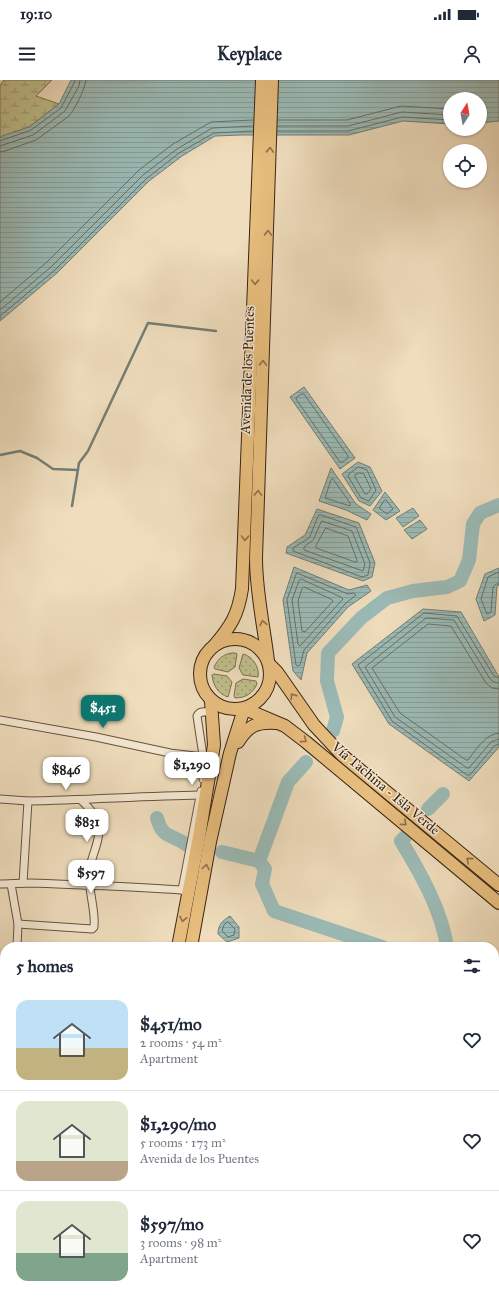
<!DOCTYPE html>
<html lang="en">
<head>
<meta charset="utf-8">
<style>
  :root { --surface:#fff; --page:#f6f6f7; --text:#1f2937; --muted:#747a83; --line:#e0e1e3; --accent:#0f766e }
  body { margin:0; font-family:"IM FELL Great Primer",serif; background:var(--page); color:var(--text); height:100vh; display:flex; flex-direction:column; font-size:15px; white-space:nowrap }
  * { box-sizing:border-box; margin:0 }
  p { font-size:13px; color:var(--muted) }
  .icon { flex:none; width:22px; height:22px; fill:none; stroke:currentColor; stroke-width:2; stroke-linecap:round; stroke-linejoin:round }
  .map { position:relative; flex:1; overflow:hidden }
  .sheet { position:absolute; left:0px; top:862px; width:499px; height:356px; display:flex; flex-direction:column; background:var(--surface); border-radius:16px 16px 0 0; box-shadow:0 1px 3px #0004 }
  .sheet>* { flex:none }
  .needle { width:26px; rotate:11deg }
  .tools { position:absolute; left:443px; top:12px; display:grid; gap:8px }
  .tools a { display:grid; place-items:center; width:44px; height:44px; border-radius:50%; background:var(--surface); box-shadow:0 1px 3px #0004; font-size:20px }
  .price { position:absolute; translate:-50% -34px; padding:0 9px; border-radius:8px; background:#fff; color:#222; font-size:13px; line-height:26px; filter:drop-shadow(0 1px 2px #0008) }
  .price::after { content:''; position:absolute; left:50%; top:24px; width:12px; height:9px; margin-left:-6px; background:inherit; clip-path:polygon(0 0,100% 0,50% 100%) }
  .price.selected { background:var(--accent); color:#fff }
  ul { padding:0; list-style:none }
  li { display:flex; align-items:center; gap:12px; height:100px; padding:0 16px }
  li+li { border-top:1px solid var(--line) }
  li span { display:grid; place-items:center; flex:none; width:112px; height:80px; border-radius:12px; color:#555 }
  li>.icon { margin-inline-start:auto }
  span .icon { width:48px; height:48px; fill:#fffc; stroke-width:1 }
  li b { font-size:17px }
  h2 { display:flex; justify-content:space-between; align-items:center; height:48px; padding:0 16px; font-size:17px }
  .status { display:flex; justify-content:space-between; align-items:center; height:28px; padding:0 20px; background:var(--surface); direction:ltr }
  .status svg { height:11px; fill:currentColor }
  header { display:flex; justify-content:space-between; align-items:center; height:52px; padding:0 16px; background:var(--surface); font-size:18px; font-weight:700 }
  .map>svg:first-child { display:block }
</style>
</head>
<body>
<div class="status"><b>19:10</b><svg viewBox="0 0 49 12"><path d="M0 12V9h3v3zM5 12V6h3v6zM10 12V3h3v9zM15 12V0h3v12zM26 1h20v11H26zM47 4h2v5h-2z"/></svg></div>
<header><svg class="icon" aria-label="menu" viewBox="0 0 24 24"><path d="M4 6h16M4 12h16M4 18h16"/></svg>Keyplace<svg class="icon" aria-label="person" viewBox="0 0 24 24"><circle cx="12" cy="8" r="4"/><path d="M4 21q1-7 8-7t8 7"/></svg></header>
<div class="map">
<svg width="499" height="1218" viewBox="0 0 499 1218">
  <defs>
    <pattern id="grass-dots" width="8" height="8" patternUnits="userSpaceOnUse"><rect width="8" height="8" fill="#c0bf8d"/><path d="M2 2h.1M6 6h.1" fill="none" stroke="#9d9b72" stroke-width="1.8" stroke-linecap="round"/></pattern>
    <pattern id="wetland-marsh" width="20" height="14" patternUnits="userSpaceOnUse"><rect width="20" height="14" fill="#c0bf8d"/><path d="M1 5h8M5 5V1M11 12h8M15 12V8" fill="none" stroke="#9d9b72"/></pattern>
    <pattern id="water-rules" width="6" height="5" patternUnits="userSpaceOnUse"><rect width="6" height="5" fill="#9bbbb7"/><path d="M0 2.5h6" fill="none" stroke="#86a09c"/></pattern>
  </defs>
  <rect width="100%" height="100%" fill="#efddbd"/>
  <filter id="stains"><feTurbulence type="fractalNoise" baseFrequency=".005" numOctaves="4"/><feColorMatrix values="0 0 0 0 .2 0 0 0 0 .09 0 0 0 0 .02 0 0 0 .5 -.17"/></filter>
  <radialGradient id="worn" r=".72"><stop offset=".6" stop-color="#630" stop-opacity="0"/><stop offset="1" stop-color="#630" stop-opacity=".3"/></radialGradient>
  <g fill="url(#grass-dots)" stroke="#7c7151">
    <path d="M232 573H236L237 574 235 587 228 592 215 589 214 587C218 579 223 574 232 573Z"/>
    <path d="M243 574C252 576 260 587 258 597L243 595 239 588Z"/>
    <path d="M214 594 227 596 232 602 228 617C218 614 213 605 212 595Z"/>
    <path d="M243 599 256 601 257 604C253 613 246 618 235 618L234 616 236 603Z"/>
  </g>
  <polygon fill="url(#wetland-marsh)" stroke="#7c7151" points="4,0 52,0 36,16 59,24 29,47 3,56 0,58 0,5"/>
  <g fill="url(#water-rules)" stroke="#737e76">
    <polygon points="71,0 499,0 499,41 480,43 480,19 450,19 450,44 403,41 349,55 241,55 215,56 182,76 149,101 57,193 0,241 0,58 2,56 29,47 59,24"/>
    <polygon points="304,307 355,378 340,389 290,317"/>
    <polygon points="358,382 370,387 382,411 370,426 359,421 342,394"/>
    <polygon points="331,388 356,424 371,434 367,440 346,430 319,421"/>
    <polygon points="385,412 400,431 386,440 373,430"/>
    <polygon points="413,428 419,436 403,447 396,438"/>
    <polygon points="317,429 359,443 375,483 372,497 363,501 286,473 287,467 305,455"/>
    <polygon points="420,440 427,449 412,459 404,450"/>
    <polygon points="294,487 349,510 367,505 371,511 348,527 307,573 301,600 293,591 283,520"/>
    <polygon points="499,488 499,505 497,506 495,535 484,541 476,519 485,494"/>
    <polygon points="423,529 461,532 499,597 499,667 469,701 389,644 352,584"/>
    <path d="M230 836 239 847V858L227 862 218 854C218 845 222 841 230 836Z"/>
  </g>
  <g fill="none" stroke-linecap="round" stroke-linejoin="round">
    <g stroke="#6a6f66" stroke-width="1">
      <polyline points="278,40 347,40 401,26 450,29"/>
      <polyline points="277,46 348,46 402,32 450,35"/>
      <polyline points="277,51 348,51 402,37 450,40"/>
      <polyline points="0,61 31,50 61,28 74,3 75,0"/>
      <polyline points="0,66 33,55 65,31 79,6 80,0"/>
      <path d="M0 72 5 71 36 60 69 36C75 29 85 9 86 0"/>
      <polyline points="0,222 47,182 139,90 173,64 211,42 253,40"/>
      <polyline points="0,230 51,187 143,95 177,69 212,48 253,46"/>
      <polyline points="0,236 55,190 146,99 179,73 214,53 253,51"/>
      <polygon points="302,314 304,314 348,376 348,378 342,382 340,382 296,319 297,317"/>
      <polygon points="359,387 367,390 376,410 369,421 361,418 348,396 349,394"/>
      <polygon points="360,393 364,394 371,409 367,414 365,414 355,397 355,395"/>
      <polygon points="333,399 350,423 350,426 325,418 331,400"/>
      <polygon points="386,420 393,429 387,434 379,428 384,421"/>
      <polygon points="319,435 321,435 356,447 370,483 368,495 362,497 293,471 293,468 309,458"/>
      <polygon points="322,441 352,451 365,484 363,491 304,470 304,467 313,460"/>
      <polygon points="326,448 348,456 357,480 357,482 355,482 316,468 316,466"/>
      <polyline points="499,492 488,497 481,519 487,534 491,532 493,507 496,504 499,504"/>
      <polygon points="297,493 348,514 354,513 356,515 345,524 304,570 300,585 298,586 296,585 287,520"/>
      <polygon points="301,499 341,517 343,519 300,566 298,564 292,520 299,501"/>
      <polygon points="304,507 331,519 333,521 305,552 302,551 298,521 302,509"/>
      <polyline points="499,598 494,596 457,536 424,533 358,585 392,641 467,695 470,695 494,666 499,664"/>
      <polyline points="499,603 494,602 490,599 454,540 426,538 365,587 395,637 467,688 469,688 491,662 499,659"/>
      <path d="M499 609 492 608 486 603 451 546 428 544 372 588 400 633 466 680H468C476 670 485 654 499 653"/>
      <polygon points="228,842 235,849 234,855 228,857 222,851 224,845"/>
    </g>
    <g stroke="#737e76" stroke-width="2.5">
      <polyline points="0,375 20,371 37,378 53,389 78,390"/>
      <polyline points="72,426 79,383 88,371 148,243 216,251"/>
    </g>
    <g stroke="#9bbbb7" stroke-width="14">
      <polyline points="333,651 337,637 327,601 328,573 361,538 387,518 413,511 447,507 460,501 469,480 473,444 480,433 499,425"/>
      <polyline points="428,729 443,714"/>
      <path d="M157 738C163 760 171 753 187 765"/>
      <path d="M405 757 401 761C420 792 442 831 447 867"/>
      <polyline points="222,772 259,781 265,789 262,804 274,831 382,867"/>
      <polyline points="259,781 288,702 306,682"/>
    </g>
    <defs>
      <g id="street">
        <polyline points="0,640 96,657 170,673 203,677"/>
        <path d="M203 699 204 682 197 636C200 630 207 632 213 632"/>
        <polyline points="0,719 28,721"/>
        <path d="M23 803 28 721C86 720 143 716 200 715"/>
        <path d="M0 804C10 804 20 803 31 803 81 805 131 806 182 810L185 812"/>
        <polyline points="11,804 18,844 17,867"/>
        <polyline points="182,810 201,711"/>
        <path d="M18 844 92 849 94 847C96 831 88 810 89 792 91 775 102 760 98 742 95 733 87 726 81 720"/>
        <polyline points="0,913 5,913"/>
        <polyline points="0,1120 5,1121"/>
        <polyline points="135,1213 137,1218"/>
        <polyline points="0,1218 5,1150"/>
      </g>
      <polyline id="secondary" points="102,1218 104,1213"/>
      <g id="primary">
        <circle cx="235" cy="594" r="35"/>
        <path d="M214 566C231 546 238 535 242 509L262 0"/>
        <path d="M268 581C264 547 256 513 256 478L272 0"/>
        <polyline points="269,584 277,592 314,645 342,675 499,805"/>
        <polyline points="245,629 285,646 306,662 499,823"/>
        <path d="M238 662C248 646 256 642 275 643"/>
        <polyline points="178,867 199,757 214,665 211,621"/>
        <polyline points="191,867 210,762 230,673 244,629"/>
        <polyline points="112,1218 113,1213"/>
        <polyline points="125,1218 126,1213"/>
      </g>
    </defs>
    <use href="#street" stroke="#66523f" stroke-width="9"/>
    <use href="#secondary" stroke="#382315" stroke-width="13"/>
    <use href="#primary" stroke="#382315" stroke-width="14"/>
    <use href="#street" stroke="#f5e9d4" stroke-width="7"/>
    <use href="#secondary" stroke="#f5e9d4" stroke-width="11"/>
    <use href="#primary" stroke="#e8be7e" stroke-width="12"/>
  </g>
  <defs><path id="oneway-chevron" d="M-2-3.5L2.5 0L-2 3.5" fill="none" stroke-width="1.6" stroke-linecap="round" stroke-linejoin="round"/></defs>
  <g stroke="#90704a">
    <use href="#oneway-chevron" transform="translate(270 70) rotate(-88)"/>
    <use href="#oneway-chevron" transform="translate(268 153) rotate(-88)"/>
    <use href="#oneway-chevron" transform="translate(255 202) rotate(92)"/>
    <use href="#oneway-chevron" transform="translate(263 283) rotate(-88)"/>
    <use href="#oneway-chevron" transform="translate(258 413) rotate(-88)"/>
    <use href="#oneway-chevron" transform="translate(245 458) rotate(92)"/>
    <use href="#oneway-chevron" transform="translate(263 543) rotate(-101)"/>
    <use href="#oneway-chevron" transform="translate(293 616) rotate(-124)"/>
    <use href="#oneway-chevron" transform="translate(304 660) rotate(37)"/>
    <use href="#oneway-chevron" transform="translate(404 743) rotate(40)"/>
    <use href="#oneway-chevron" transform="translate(469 780) rotate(-140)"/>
    <use href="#oneway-chevron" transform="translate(206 787) rotate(-80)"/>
    <use href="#oneway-chevron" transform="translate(183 839) rotate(101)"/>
  </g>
  <g text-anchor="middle" stroke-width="3" stroke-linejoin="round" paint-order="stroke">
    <g font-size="14" fill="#382315" stroke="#f5e9d4">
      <text transform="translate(247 290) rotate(-88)" y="5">Avenida de los Puentes</text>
      <text transform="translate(386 708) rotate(40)" y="5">Vía Tachina - Isla Verde</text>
    </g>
  </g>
  <rect width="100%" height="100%" filter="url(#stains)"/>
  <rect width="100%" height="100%" fill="url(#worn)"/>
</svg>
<div class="tools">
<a><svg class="needle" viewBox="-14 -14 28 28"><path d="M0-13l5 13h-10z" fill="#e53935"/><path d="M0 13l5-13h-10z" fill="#747a83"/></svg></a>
<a><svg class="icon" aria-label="locate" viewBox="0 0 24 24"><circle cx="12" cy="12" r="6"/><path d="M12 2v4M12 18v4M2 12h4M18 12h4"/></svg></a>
</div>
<b class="price selected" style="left:103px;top:649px">$451</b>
<b class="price" style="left:192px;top:706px">$1,290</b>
<b class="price" style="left:66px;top:711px">$846</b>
<b class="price" style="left:87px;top:763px">$831</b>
<b class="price" style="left:91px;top:814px">$597</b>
<section class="sheet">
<h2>5 homes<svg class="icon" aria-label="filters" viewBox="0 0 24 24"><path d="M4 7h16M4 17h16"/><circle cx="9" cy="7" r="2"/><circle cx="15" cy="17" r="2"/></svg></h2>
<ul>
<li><span style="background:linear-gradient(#bfe0f5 60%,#c2b280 0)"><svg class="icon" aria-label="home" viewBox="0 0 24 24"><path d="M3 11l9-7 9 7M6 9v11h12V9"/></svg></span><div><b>$451/mo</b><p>2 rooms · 54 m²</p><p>Apartment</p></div><svg class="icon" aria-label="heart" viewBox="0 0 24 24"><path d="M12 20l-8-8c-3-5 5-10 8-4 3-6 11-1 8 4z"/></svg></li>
<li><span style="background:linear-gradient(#dfe7d0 75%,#b9a48a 0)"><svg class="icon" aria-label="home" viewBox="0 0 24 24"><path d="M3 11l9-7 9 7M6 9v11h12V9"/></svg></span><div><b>$1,290/mo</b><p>5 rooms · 173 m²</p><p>Avenida de los Puentes</p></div><svg class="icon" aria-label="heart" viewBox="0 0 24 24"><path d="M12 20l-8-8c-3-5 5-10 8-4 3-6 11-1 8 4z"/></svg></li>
<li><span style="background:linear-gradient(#dfe7d0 65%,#7fa58c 0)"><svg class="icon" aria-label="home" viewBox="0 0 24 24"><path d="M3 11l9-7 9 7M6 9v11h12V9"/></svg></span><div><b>$597/mo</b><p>3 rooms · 98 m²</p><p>Apartment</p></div><svg class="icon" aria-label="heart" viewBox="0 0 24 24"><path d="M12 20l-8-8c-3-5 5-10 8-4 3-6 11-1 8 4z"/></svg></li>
</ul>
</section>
</div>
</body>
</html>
